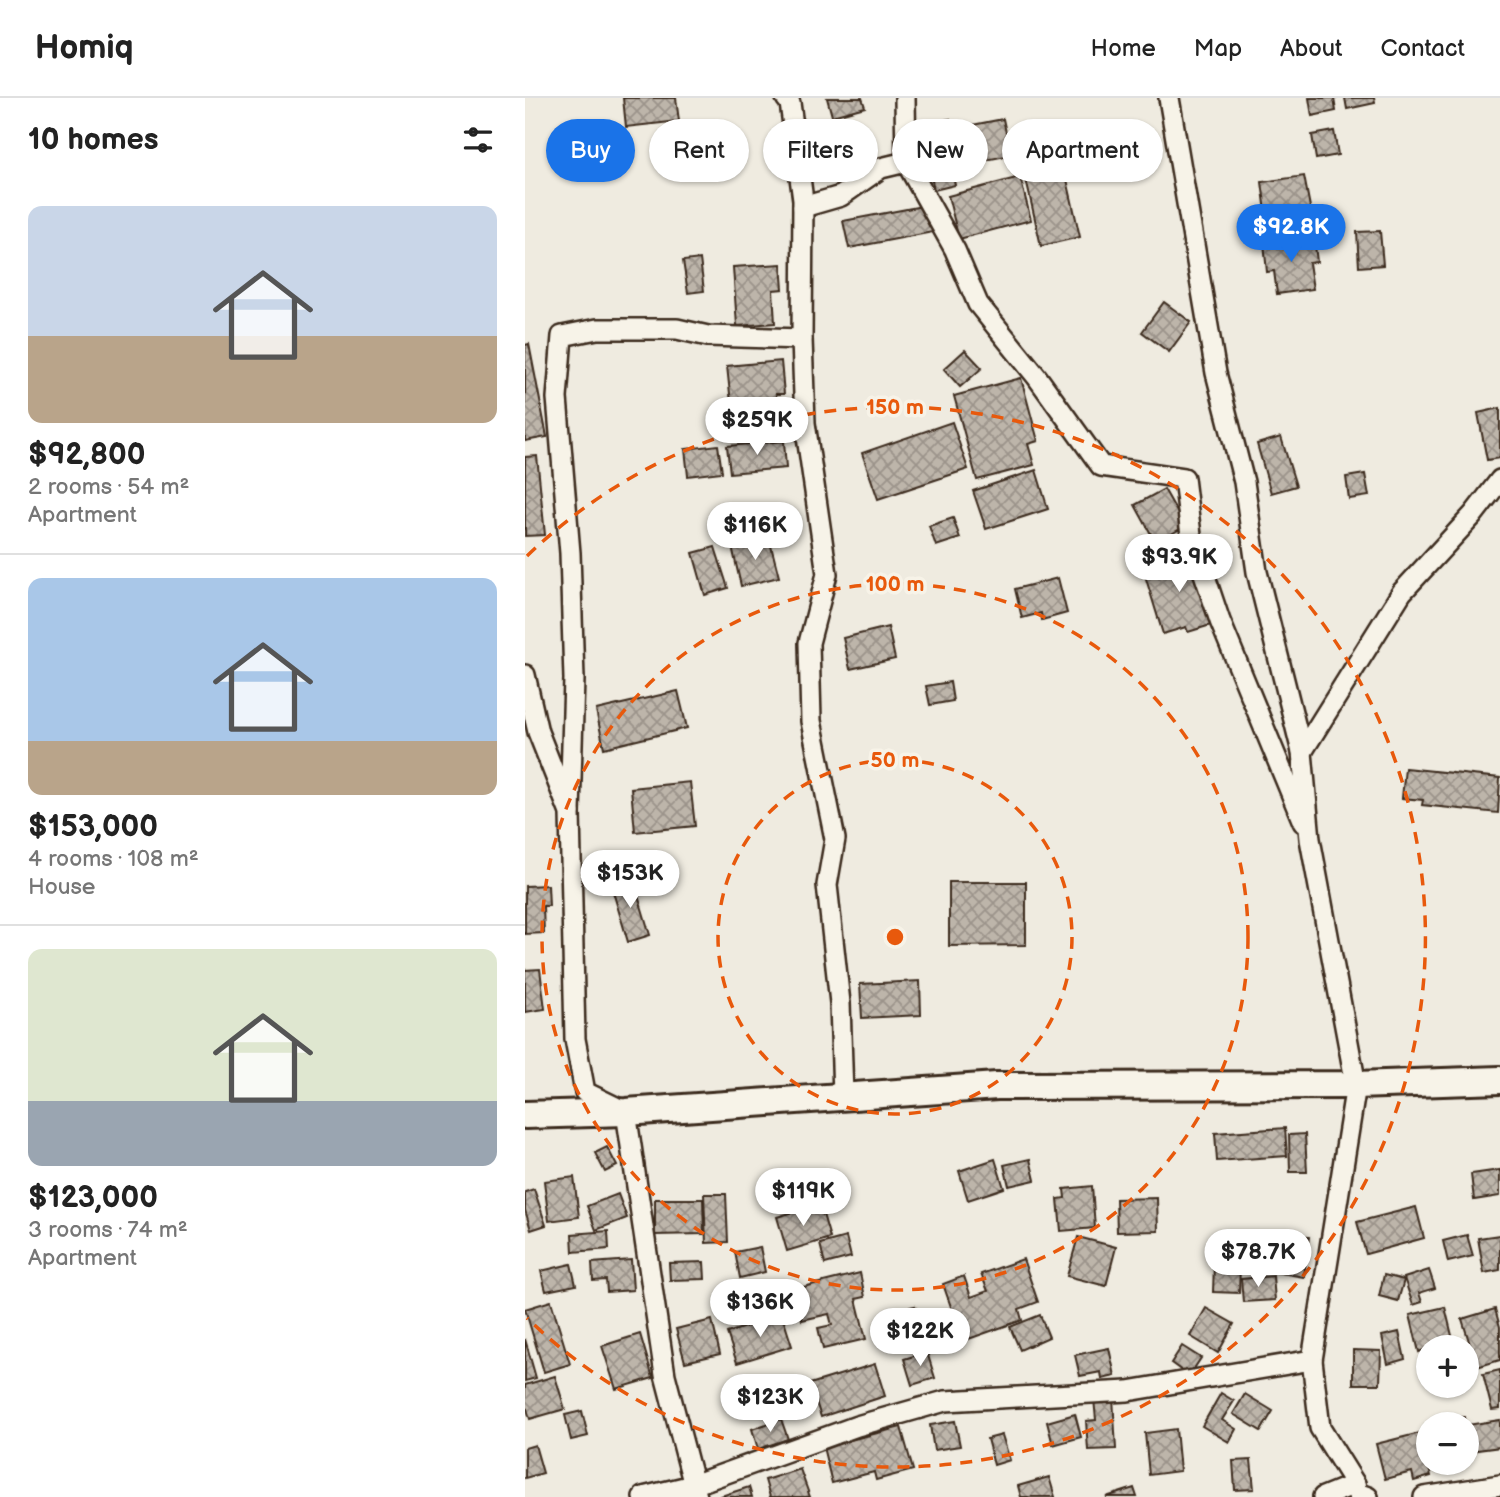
<!DOCTYPE html>
<html lang="en">
<head>
<meta charset="utf-8">
<style>
  :root { --surface:#fff; --page:#f6f6f6; --text:#222; --muted:#767676; --line:#e0e0e0; --accent:#1a73e8 }
  body { margin:0; font-family:"Balsamiq Sans",sans-serif; background:var(--page); color:var(--text); height:100vh; display:flex; flex-direction:column; font-size:26px; white-space:nowrap }
  * { box-sizing:border-box; margin:0 }
  p { font-size:23px; color:var(--muted) }
  .icon { flex:none; width:38px; height:38px; fill:none; stroke:currentColor; stroke-width:2; stroke-linecap:round; stroke-linejoin:round }
  .map { position:relative; flex:1; overflow:hidden }
  .side { display:flex; flex-direction:column; background:var(--surface); width:525px }
  .side>* { flex:none }
  .guide { position:absolute; left:21px; top:21px; width:665px; height:63px; display:flex; gap:14px }
  .controls { position:absolute; left:891px; top:1237px; display:grid; gap:14px }
  .controls a { display:grid; place-items:center; width:63px; height:63px; border-radius:50%; background:var(--surface); box-shadow:0 2px 5px #0004; font-size:35px }
  .price { position:absolute; translate:-50% -60px; padding:0 16px; border-radius:24px; background:#fff; color:#222; font-size:23px; line-height:46px; filter:drop-shadow(0 2px 4px #0008) }
  .price::after { content:''; position:absolute; left:50%; top:42px; width:21px; height:16px; margin-left:-10px; background:inherit; clip-path:polygon(0 0,100% 0,50% 100%) }
  .price.active { background:var(--accent); color:#fff }
  ul { padding:0; list-style:none }
  li { display:grid; align-content:center; gap:14px; height:371px; padding:0 28px }
  li+li { border-top:2px solid var(--line) }
  li span { display:grid; place-items:center; height:217px; border-radius:14px; color:#555 }
  li>.icon { margin-inline-start:auto }
  span .icon { width:126px; height:126px; fill:#fffc; stroke-width:1 }
  li b { font-size:30px }
  h2 { display:flex; justify-content:space-between; align-items:center; height:84px; padding:0 28px; font-size:30px }
  .tag { padding:0 24px; border-radius:32px; background:var(--surface); box-shadow:0 2px 5px #0004; font-size:24px; line-height:63px }
  .tag.active { background:var(--accent); color:#fff }
  header { display:flex; align-items:center; gap:42px; box-sizing:border-box; height:98px; padding:0 35px; background:var(--surface); border-bottom:2px solid var(--line) }
  header strong { font-size:33px }
  nav { display:flex; gap:38px; margin-inline-start:auto; font-size:24px }
  main { display:flex; flex:1; min-height:0 }
  .map>svg:first-child { display:block }
</style>
</head>
<body>
<header>
<strong>Homiq</strong>
<nav><a>Home</a><a>Map</a><a>About</a><a>Contact</a></nav>
</header>
<main>
<section class="side">
<h2>10 homes<svg class="icon" aria-label="filters" viewBox="0 0 24 24"><path d="M4 7h16M4 17h16"/><circle cx="9" cy="7" r="2"/><circle cx="15" cy="17" r="2"/></svg></h2>
<ul>
<li><span style="background:linear-gradient(#c9d6e8 60%,#b9a48a 0)"><svg class="icon" aria-label="home" viewBox="0 0 24 24"><path d="M3 11l9-7 9 7M6 9v11h12V9"/></svg></span><div><b>$92,800</b><p>2 rooms · 54 m²</p><p>Apartment</p></div></li>
<li><span style="background:linear-gradient(#a9c7e8 75%,#b9a48a 0)"><svg class="icon" aria-label="home" viewBox="0 0 24 24"><path d="M3 11l9-7 9 7M6 9v11h12V9"/></svg></span><div><b>$153,000</b><p>4 rooms · 108 m²</p><p>House</p></div></li>
<li><span style="background:linear-gradient(#dfe7d0 70%,#9aa5b1 0)"><svg class="icon" aria-label="home" viewBox="0 0 24 24"><path d="M3 11l9-7 9 7M6 9v11h12V9"/></svg></span><div><b>$123,000</b><p>3 rooms · 74 m²</p><p>Apartment</p></div></li>
</ul>
</section>
<div class="map">
<svg width="975" height="1399" viewBox="0 0 975 1399">
  <defs>
    <pattern id="building-cross-hatch" width="8" height="8" patternUnits="userSpaceOnUse" patternTransform="scale(1.75)"><rect width="8" height="8" fill="#bdb5aa"/><path d="M0 0l8 8M0 8l8-8" fill="none" stroke="#9b938a"/></pattern>
  </defs>
  <rect width="100%" height="100%" fill="#efebe0"/>
  <filter id="ink" filterUnits="userSpaceOnUse"><feTurbulence type="fractalNoise" baseFrequency=".0143" numOctaves="2"/><feDisplacementMap in="SourceGraphic" scale="14" xChannelSelector="R" yChannelSelector="G"/><feConvolveMatrix kernelMatrix="1 2 1 2 8 2 1 2 1" color-interpolation-filters="sRGB"/></filter>
  <g filter="url(#ink)">
    <g fill="url(#building-cross-hatch)" stroke="#3b2a1e" stroke-width="2">
      <polygon points="98,0 151,0 154,23 101,29"/>
      <polygon points="302,0 337,0 340,9 307,18"/>
      <polygon points="784,0 813,0 809,1 811,13 787,18"/>
      <polygon points="820,0 849,0 850,5 822,11"/>
      <polygon points="425,21 427,31 478,21 486,57 426,69 430,87 409,92 395,27"/>
      <polygon points="809,33 813,57 791,61 787,37"/>
      <polygon points="539,68 555,139 516,148 500,77"/>
      <polygon points="779,78 789,130 744,136 737,84"/>
      <polygon points="495,79 506,122 434,141 423,98"/>
      <polygon points="403,107 408,134 324,150 318,123"/>
      <polygon points="855,133 858,167 834,169 832,134"/>
      <polygon points="789,139 792,164 784,165 788,191 752,196 749,173 742,174 739,145"/>
      <polygon points="175,161 179,193 163,195 158,163"/>
      <polygon points="256,166 258,191 248,192 250,225 212,228 208,169"/>
      <polygon points="639,204 666,224 644,254 617,234"/>
      <polygon points="4,246 22,339 0,343 0,247"/>
      <polygon points="440,252 457,270 435,289 419,271"/>
      <polygon points="256,263 259,296 251,296 255,328 209,333 202,268"/>
      <polygon points="496,280 513,343 503,346 509,367 452,382 429,298"/>
      <polygon points="975,310 975,360 962,362 953,315"/>
      <polygon points="427,324 443,371 353,401 337,355"/>
      <polygon points="756,339 771,388 746,395 732,346"/>
      <polygon points="259,343 261,370 205,375 202,348"/>
      <polygon points="193,347 197,374 163,378 160,351"/>
      <polygon points="12,358 20,437 0,438 0,359"/>
      <polygon points="511,372 523,411 461,431 448,393"/>
      <polygon points="840,376 844,398 824,401 821,379"/>
      <polygon points="639,391 660,428 631,445 610,407"/>
      <polygon points="428,420 435,440 411,448 404,428"/>
      <polygon points="244,440 254,479 216,488 207,448"/>
      <polygon points="190,449 203,490 180,497 168,455"/>
      <polygon points="667,451 689,526 663,534 661,529 638,536 618,471 645,463 644,458"/>
      <polygon points="533,480 542,515 517,522 516,515 497,520 490,491"/>
      <polygon points="363,529 370,561 325,571 318,540"/>
      <polygon points="425,584 428,603 405,607 401,588"/>
      <polygon points="153,593 162,630 79,650 71,612"/>
      <polygon points="880,670 975,680 973,715 897,707 898,702 877,700"/>
      <polygon points="165,684 170,728 110,734 106,690"/>
      <polygon points="108,781 125,837 103,844 86,787"/>
      <polygon points="424,784 501,784 501,847 424,848"/>
      <polygon points="23,787 24,808 18,808 19,835 0,836 0,788"/>
      <polygon points="15,871 20,911 0,914 0,872"/>
      <polygon points="395,883 396,917 337,920 335,886"/>
      <polygon points="760,1030 762,1058 692,1063 690,1035"/>
      <polygon points="780,1036 782,1074 765,1074 764,1037"/>
      <polygon points="82,1049 92,1068 80,1074 70,1055"/>
      <polygon points="470,1061 479,1090 443,1102 434,1073"/>
      <polygon points="505,1061 510,1082 484,1088 479,1067"/>
      <polygon points="975,1072 975,1098 949,1102 946,1076"/>
      <polygon points="49,1079 54,1119 24,1123 19,1083"/>
      <polygon points="567,1088 570,1130 536,1133 533,1101 540,1100 539,1091"/>
      <polygon points="9,1091 21,1127 6,1132 0,1112 0,1094"/>
      <polygon points="93,1096 102,1120 71,1132 62,1108"/>
      <polygon points="179,1096 201,1096 203,1144 181,1145"/>
      <polygon points="632,1100 633,1133 592,1134 591,1101"/>
      <polygon points="130,1101 178,1101 179,1136 130,1137"/>
      <polygon points="295,1106 305,1140 262,1153 252,1119"/>
      <polygon points="891,1109 899,1140 841,1156 832,1124"/>
      <polygon points="83,1133 84,1151 48,1154 47,1136"/>
      <polygon points="755,1135 784,1139 779,1179 750,1174"/>
      <polygon points="942,1137 948,1158 923,1164 918,1143"/>
      <polygon points="975,1137 975,1172 959,1175 953,1140"/>
      <polygon points="321,1139 326,1159 300,1166 295,1146"/>
      <polygon points="553,1139 591,1149 581,1188 542,1178"/>
      <polygon points="235,1149 240,1174 215,1180 210,1154"/>
      <polygon points="498,1161 513,1204 494,1211 497,1222 438,1243 418,1186 439,1178 446,1199 463,1193 456,1176"/>
      <polygon points="106,1162 108,1192 82,1194 81,1182 68,1183 67,1165"/>
      <polygon points="179,1164 180,1181 145,1182 144,1165"/>
      <polygon points="46,1166 51,1187 21,1193 16,1173"/>
      <polygon points="689,1166 715,1168 714,1195 688,1194"/>
      <polygon points="904,1172 910,1190 894,1195 897,1204 888,1207 879,1180"/>
      <polygon points="335,1175 340,1199 331,1201 341,1241 298,1251 293,1230 307,1227 304,1216 277,1222 270,1191"/>
      <polygon points="859,1177 879,1182 873,1203 854,1198"/>
      <polygon points="748,1178 750,1202 718,1204 716,1181"/>
      <polygon points="26,1203 45,1266 19,1274 0,1211"/>
      <polygon points="390,1208 396,1232 380,1236 378,1228 368,1231 364,1214"/>
      <polygon points="920,1209 929,1246 903,1250 894,1254 885,1217"/>
      <polygon points="681,1210 709,1226 693,1255 665,1238"/>
      <polygon points="970,1211 975,1229 975,1262 952,1269 937,1221"/>
      <polygon points="257,1217 267,1248 212,1265 202,1235"/>
      <polygon points="515,1217 524,1239 495,1252 485,1229"/>
      <polygon points="187,1222 195,1256 160,1264 151,1231"/>
      <polygon points="874,1234 880,1261 863,1266 857,1238"/>
      <polygon points="115,1236 128,1280 91,1291 77,1248"/>
      <polygon points="0,1241 11,1280 0,1283"/>
      <polygon points="657,1248 676,1260 664,1278 646,1265"/>
      <polygon points="584,1250 590,1278 577,1281 576,1274 555,1278 550,1257"/>
      <polygon points="828,1252 856,1253 855,1286 828,1286"/>
      <polygon points="402,1254 410,1280 387,1287 379,1261"/>
      <polygon points="350,1266 360,1298 296,1319 285,1286"/>
      <polygon points="975,1272 975,1311 967,1312 958,1276"/>
      <polygon points="30,1278 40,1311 5,1321 2,1311 0,1312 0,1287"/>
      <polygon points="263,1291 271,1312 248,1320 241,1299"/>
      <polygon points="696,1295 709,1303 697,1322 711,1331 704,1344 677,1328"/>
      <polygon points="720,1296 748,1313 736,1333 708,1316"/>
      <polygon points="588,1299 591,1351 563,1352 561,1323 571,1322 569,1301"/>
      <polygon points="57,1313 63,1338 46,1342 40,1317"/>
      <polygon points="550,1316 556,1339 528,1347 522,1324"/>
      <polygon points="939,1319 940,1326 911,1326 910,1321"/>
      <polygon points="256,1321 263,1341 233,1351 227,1331"/>
      <polygon points="975,1322 975,1349 944,1353 942,1327"/>
      <polygon points="430,1323 435,1348 409,1352 405,1327"/>
      <polygon points="376,1329 388,1372 351,1382 349,1374 307,1385 298,1349"/>
      <polygon points="651,1331 655,1373 624,1377 620,1335"/>
      <polygon points="895,1335 906,1378 889,1383 887,1374 860,1381 851,1346"/>
      <polygon points="477,1337 485,1362 469,1367 462,1341"/>
      <polygon points="10,1347 18,1375 0,1380 0,1350"/>
      <polygon points="726,1362 729,1391 710,1392 708,1363"/>
      <polygon points="275,1371 285,1399 245,1399 240,1382"/>
      <polygon points="524,1379 530,1399 496,1399 493,1388"/>
      <polygon points="224,1389 227,1399 196,1399 196,1398"/>
      <polygon points="609,1390 612,1399 581,1399"/>
    </g>
    <g fill="none" stroke-linecap="round" stroke-linejoin="round">
      <defs>
        <g id="street">
          <polyline points="261,0 265,5 278,102 277,241"/>
          <polyline points="380,0 381,64 430,152 453,206 512,279 576,368 659,380 666,437 695,523 778,724"/>
          <polyline points="644,0 691,275 719,384 732,474 777,654 785,741 831,987 787,1262 795,1330 830,1386 832,1395 843,1399"/>
          <polyline points="278,109 316,98 356,70 381,64"/>
          <polyline points="0,577 13,634 45,715 50,941 60,994 101,1014 140,1277 172,1399"/>
          <polyline points="777,654 877,494 948,417 975,382"/>
          <polyline points="45,715 49,581 45,455 32,300 37,238 72,231 152,231 183,238 277,241 280,325 302,476 284,545 286,623 310,741 302,787 315,905 318,998"/>
          <polyline points="118,1399 168,1387 332,1328 420,1303 603,1293 787,1262"/>
          <polyline points="798,1399 830,1386"/>
          <polyline points="899,1399 975,1387"/>
        </g>
        <polyline id="secondary" points="0,1017 101,1014 472,988 831,987 975,982"/>
      </defs>
      <use href="#street" stroke="#3b2a1e" stroke-width="24"/>
      <use href="#secondary" stroke="#3b2a1e" stroke-width="32"/>
      <use href="#street" stroke="#f7f3e8" stroke-width="19"/>
      <use href="#secondary" stroke="#f7f3e8" stroke-width="26"/>
    </g>
  </g>
  <g fill="none" stroke="#e8590c" stroke-width="3.5" stroke-dasharray="12 9">
    <circle cx="370" cy="839" r="177"/>
    <circle cx="370" cy="839" r="353"/>
    <path d="M2 458A530 530 0 1 1 2 1220"/>
  </g>
  <circle cx="370" cy="839" r="10" fill="#e8590c" stroke="#f7f3e8" stroke-width="3.5"/>
  <g font-size="21" text-anchor="middle" font-weight="bold" fill="#e8590c" stroke="#f7f3e8" stroke-width="7" stroke-linejoin="round" paint-order="stroke">
    <text x="370" y="316">150 m</text>
    <text x="370" y="493">100 m</text>
    <text x="370" y="669">50 m</text>
  </g>
</svg>
<div class="controls">
<a>+</a>
<a>−</a>
</div>
<b class="price active" style="left:766px;top:166px">$92.8K</b>
<b class="price" style="left:232px;top:359px">$259K</b>
<b class="price" style="left:230px;top:464px">$116K</b>
<b class="price" style="left:654px;top:496px">$93.9K</b>
<b class="price" style="left:105px;top:812px">$153K</b>
<b class="price" style="left:278px;top:1130px">$119K</b>
<b class="price" style="left:733px;top:1191px">$78.7K</b>
<b class="price" style="left:235px;top:1241px">$136K</b>
<b class="price" style="left:395px;top:1270px">$122K</b>
<b class="price" style="left:245px;top:1336px">$123K</b>
<div class="guide">
<a class="tag active">Buy</a>
<a class="tag">Rent</a>
<a class="tag">Filters</a>
<a class="tag">New</a>
<a class="tag">Apartment</a>
</div>
</div>
</main>
</body>
</html>
